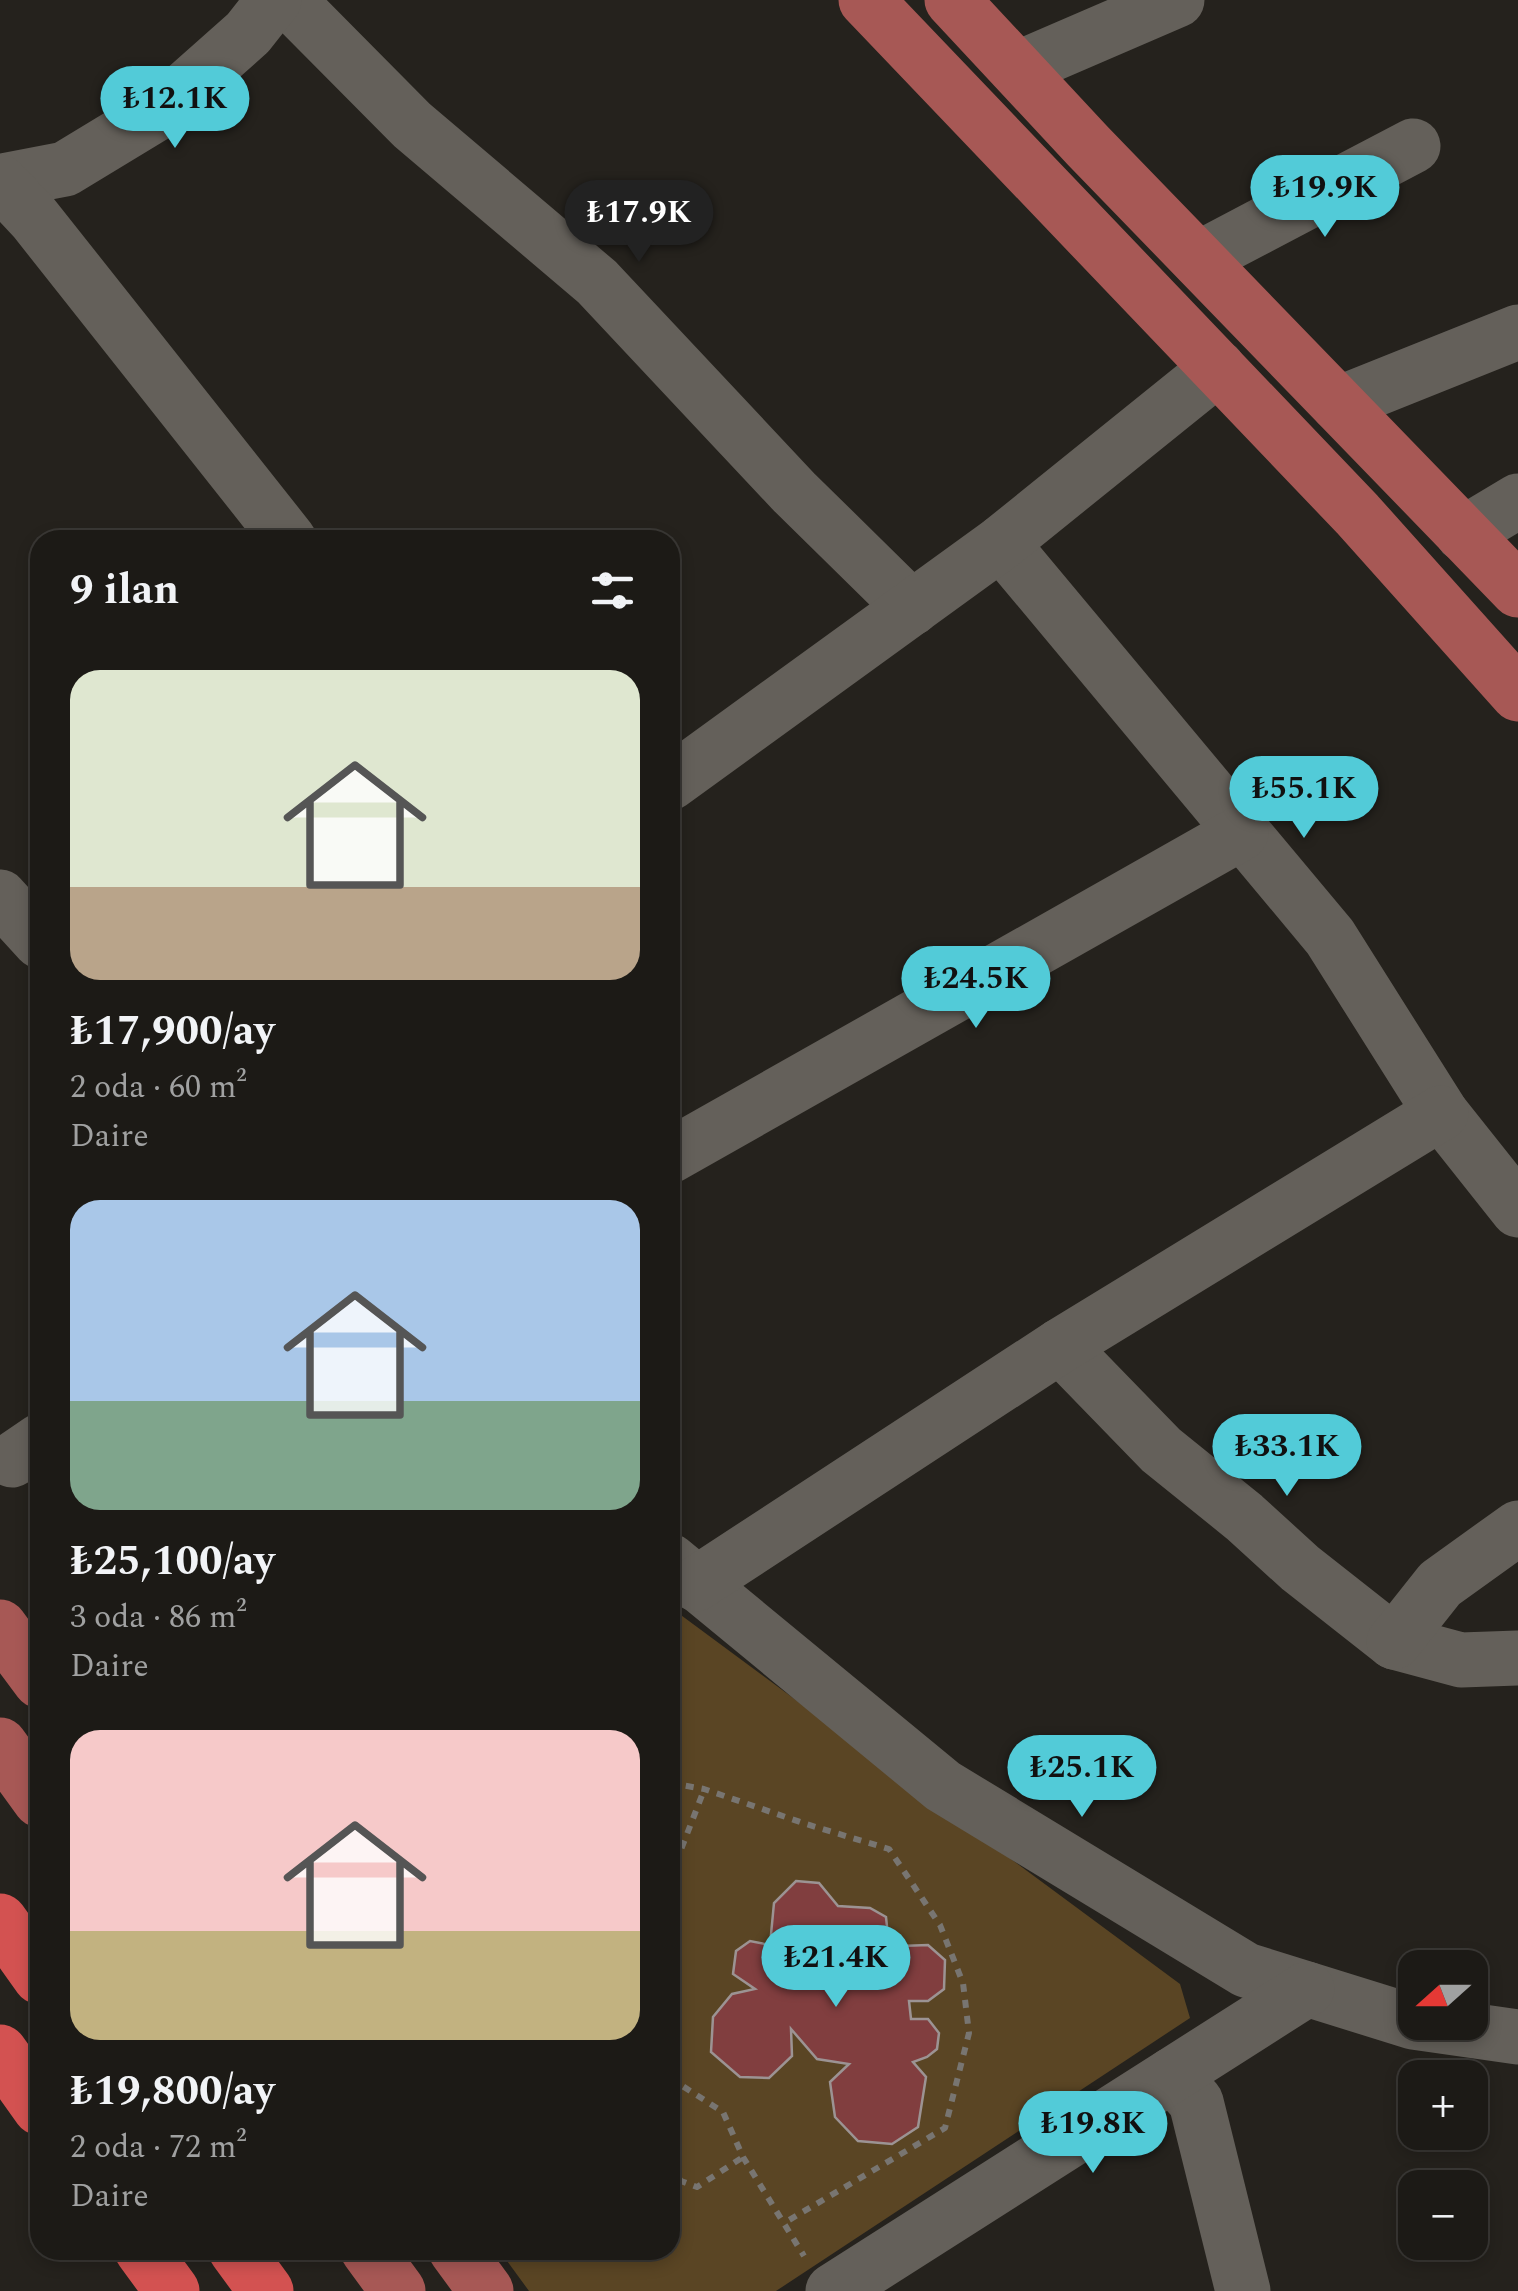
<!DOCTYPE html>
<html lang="tr">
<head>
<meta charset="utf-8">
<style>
  :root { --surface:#1c1a16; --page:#25231f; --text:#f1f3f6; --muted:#a0a1a1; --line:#3a3835; --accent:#52cbd8 }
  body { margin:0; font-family:Spectral,serif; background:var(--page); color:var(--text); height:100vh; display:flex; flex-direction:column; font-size:38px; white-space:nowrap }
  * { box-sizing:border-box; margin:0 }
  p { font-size:32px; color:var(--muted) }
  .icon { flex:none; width:55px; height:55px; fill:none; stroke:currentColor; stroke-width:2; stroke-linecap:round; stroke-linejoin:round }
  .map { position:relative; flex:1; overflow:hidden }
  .drawer { position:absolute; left:30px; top:530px; width:650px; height:1730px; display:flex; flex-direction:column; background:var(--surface); border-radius:30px; box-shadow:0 5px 15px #0003,0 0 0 2px var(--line) }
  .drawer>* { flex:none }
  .needle { width:65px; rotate:249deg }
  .tools { position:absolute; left:1398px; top:1950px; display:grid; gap:20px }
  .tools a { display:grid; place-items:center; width:90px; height:90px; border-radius:20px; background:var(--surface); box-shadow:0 5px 15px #0003,0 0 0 2px var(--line); font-size:50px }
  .price { position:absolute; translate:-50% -85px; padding:0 22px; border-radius:35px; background:var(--accent); color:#111; font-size:32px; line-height:65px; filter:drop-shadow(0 2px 5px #0008) }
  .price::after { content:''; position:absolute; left:50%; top:60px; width:30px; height:22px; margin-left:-15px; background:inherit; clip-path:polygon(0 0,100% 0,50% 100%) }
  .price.selected { background:#222; color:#fff }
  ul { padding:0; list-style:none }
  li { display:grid; align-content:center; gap:20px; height:530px; padding:0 40px }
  li span { display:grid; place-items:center; height:310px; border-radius:30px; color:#555 }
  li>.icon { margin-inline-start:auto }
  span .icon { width:180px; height:180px; fill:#fffc; stroke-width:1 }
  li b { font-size:42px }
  h2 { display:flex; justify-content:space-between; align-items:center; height:120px; padding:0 40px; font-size:42px }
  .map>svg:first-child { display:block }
</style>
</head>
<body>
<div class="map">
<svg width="1518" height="2291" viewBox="0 0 1518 2291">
  <rect width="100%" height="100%" fill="#25221d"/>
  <polygon fill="#5a4524" points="670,1607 1180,1984 1190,2018 776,2291 529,2291 499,2250 670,2250"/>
  <polygon fill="#813e3f" stroke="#9c9393" stroke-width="2.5" points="796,1881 819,1883 838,1906 870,1908 886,1917 888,1936 876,1945 885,1957 901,1946 928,1945 945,1960 944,1989 928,2001 909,2001 911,2019 928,2019 939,2033 937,2049 927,2057 913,2062 926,2077 918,2127 892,2144 858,2141 835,2117 830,2082 849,2064 817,2059 791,2029 792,2056 769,2078 740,2077 711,2052 713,2017 732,1994 755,1989 733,1974 736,1951 750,1941 770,1945 774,1903"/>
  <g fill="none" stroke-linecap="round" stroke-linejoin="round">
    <g stroke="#787571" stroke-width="6" stroke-dasharray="8 8" stroke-linecap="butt">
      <polyline points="670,1783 704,1789 806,1824 889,1849 940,1925 963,1983 969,2033 945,2128 784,2223"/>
      <polyline points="670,1878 704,1790"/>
      <polyline points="670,2078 723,2112 743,2157 804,2256"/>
      <polyline points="670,2166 681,2181 697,2187 743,2157"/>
    </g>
    <g stroke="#64605a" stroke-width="55">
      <polyline points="288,0 412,125 597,282 794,492 912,608"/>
      <polyline points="1017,69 1177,0"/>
      <polyline points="2,181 65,169 159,112 248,33 274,0"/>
      <polyline points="0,182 34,218 289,540"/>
      <polyline points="1198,259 1413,146"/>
      <polyline points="1338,404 1518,332"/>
      <polyline points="1463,534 1518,501"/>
      <polyline points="1001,543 1330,937 1441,1113 1518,1210"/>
      <polyline points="670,783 1001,543 1218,368"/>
      <polyline points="0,897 40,941"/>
      <polyline points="670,1156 1241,833"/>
      <polyline points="1060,1346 1161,1450 1244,1517 1300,1568 1394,1642 1461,1660 1518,1658"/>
      <polyline points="12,1460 40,1441"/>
      <polyline points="670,1561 943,1786 1246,1970 1413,2022 1518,2037"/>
      <polyline points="696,1584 1060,1346 1441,1113"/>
      <polyline points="1394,1642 1440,1584 1518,1528"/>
      <polyline points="1172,2075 1196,2102 1243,2291"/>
      <polyline points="833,2291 1307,1989"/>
    </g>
    <g stroke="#a75855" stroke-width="55">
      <polyline points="866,0 1357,514 1518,694"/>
      <polyline points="952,0 1088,146 1518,590"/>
      <polyline points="0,1627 40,1681"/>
      <polyline points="0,1745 40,1800"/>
      <polyline points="368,2250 398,2291"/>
      <polyline points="456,2250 486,2291"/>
    </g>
    <g stroke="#d35251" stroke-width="55">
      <polyline points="0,1921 40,1977"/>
      <polyline points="0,2052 40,2108"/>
      <polyline points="142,2250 172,2291"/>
      <polyline points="236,2250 266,2291"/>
    </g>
  </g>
</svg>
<div class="tools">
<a><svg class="needle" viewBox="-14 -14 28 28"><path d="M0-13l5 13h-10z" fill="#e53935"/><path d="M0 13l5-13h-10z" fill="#a0a1a1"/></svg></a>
<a>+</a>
<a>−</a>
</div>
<b class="price" style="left:175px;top:151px">₺12.1K</b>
<b class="price" style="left:1325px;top:240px">₺19.9K</b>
<b class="price selected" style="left:639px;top:265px">₺17.9K</b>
<b class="price" style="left:1304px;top:841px">₺55.1K</b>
<b class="price" style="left:976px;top:1031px">₺24.5K</b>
<b class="price" style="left:1287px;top:1499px">₺33.1K</b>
<b class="price" style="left:1082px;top:1820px">₺25.1K</b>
<b class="price" style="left:836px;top:2010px">₺21.4K</b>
<b class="price" style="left:1093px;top:2176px">₺19.8K</b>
<section class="drawer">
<h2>9 ilan<svg class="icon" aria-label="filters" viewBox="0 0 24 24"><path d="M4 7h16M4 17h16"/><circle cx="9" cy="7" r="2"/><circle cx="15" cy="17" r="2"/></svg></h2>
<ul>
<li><span style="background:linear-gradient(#dfe7d0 70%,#b9a48a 0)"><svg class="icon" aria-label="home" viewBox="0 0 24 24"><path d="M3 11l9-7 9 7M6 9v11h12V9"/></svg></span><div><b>₺17,900/ay</b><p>2 oda · 60 m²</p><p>Daire</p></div></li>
<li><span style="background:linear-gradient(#a9c7e8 65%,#7fa58c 0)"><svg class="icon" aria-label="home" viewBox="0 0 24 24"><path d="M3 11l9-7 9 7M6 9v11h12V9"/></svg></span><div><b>₺25,100/ay</b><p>3 oda · 86 m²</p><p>Daire</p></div></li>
<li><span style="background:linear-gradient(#f6c9c9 65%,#c2b280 0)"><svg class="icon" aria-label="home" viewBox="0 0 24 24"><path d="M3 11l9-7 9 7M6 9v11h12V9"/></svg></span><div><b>₺19,800/ay</b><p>2 oda · 72 m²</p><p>Daire</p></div></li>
</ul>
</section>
</div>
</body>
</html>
